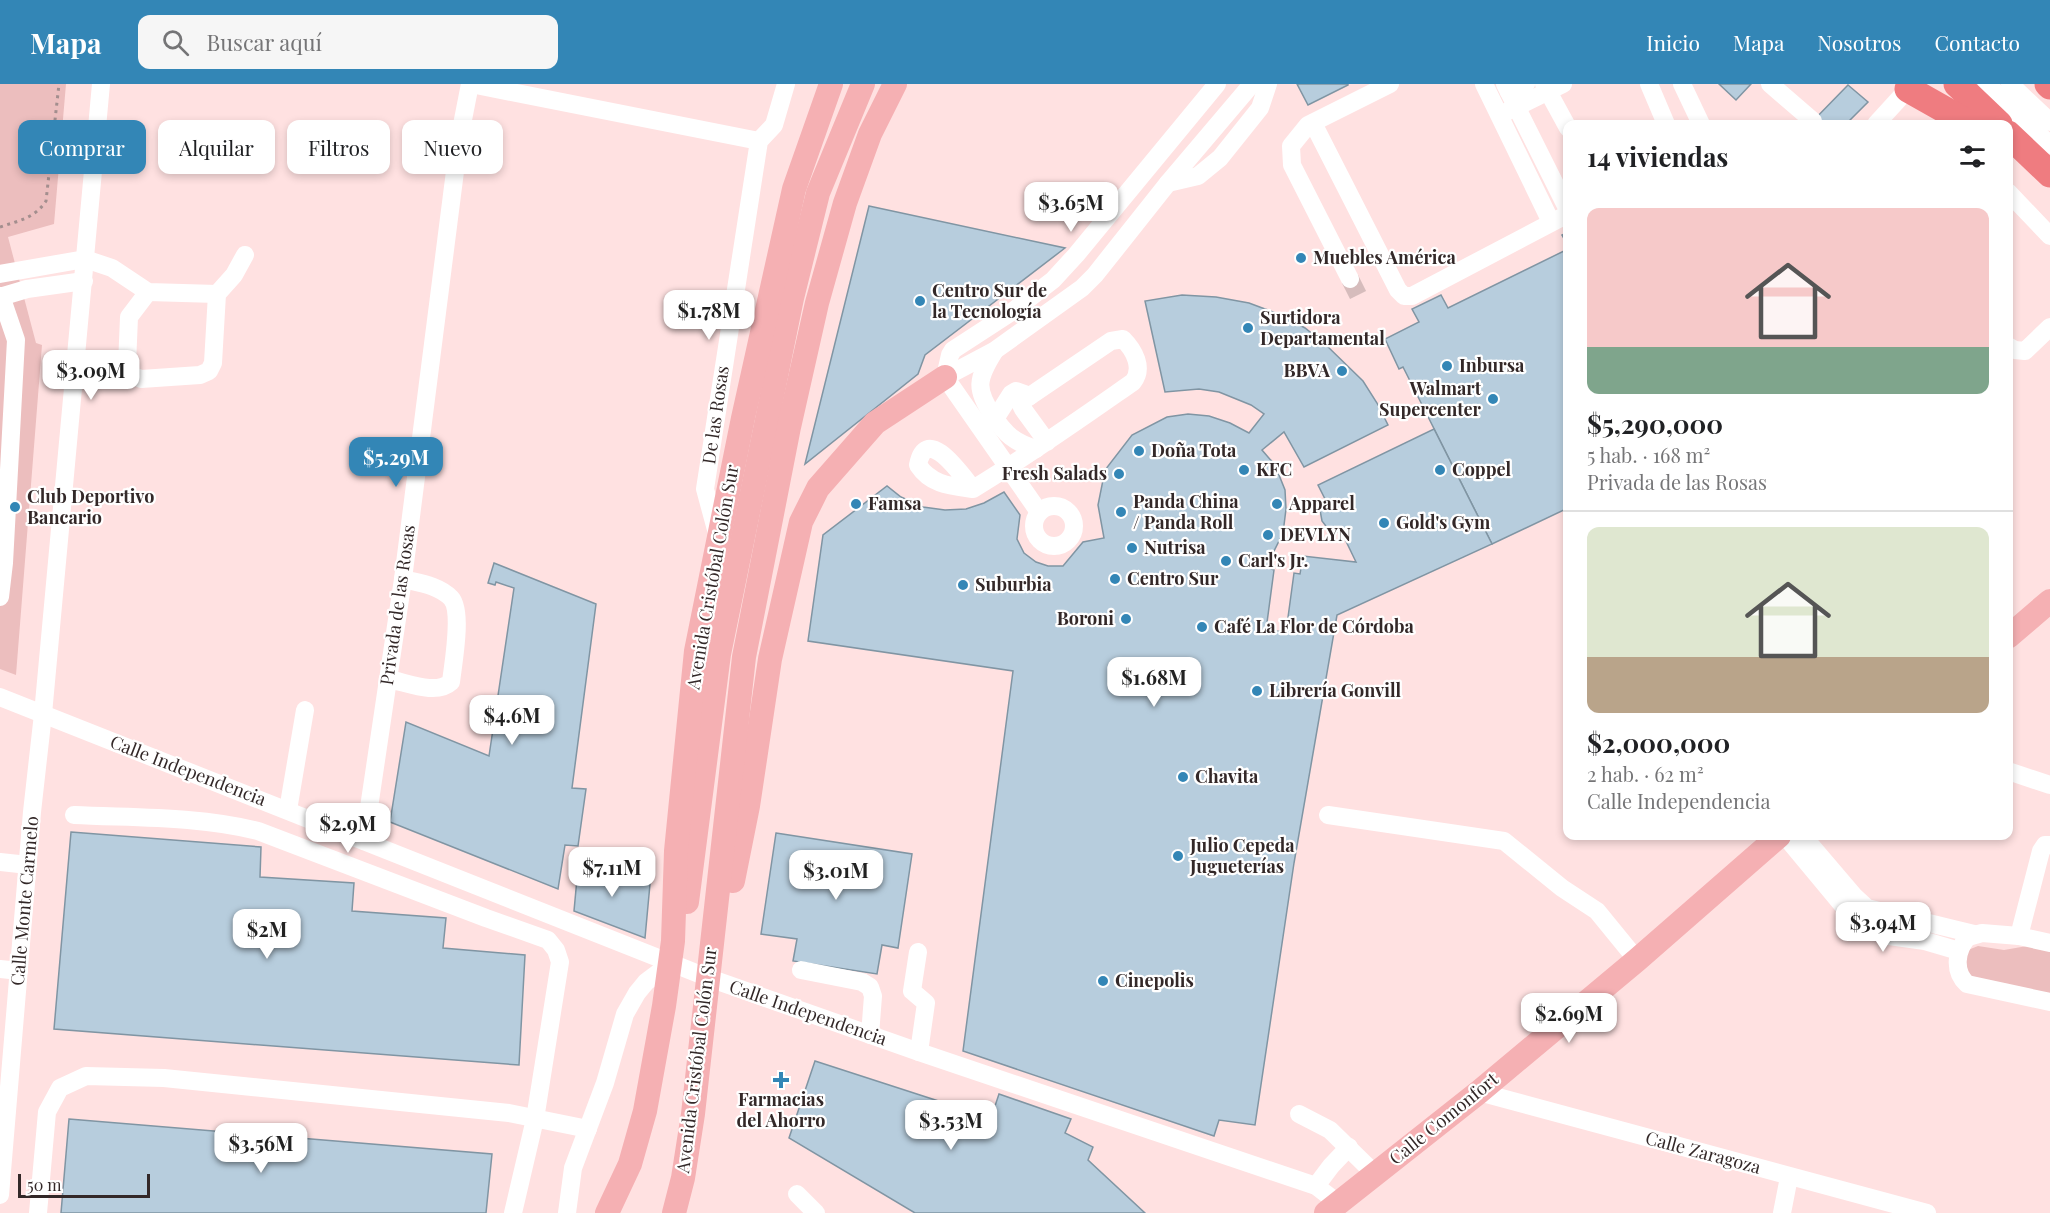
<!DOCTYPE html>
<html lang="es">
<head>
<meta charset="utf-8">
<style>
  :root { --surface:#fff; --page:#f6f6f6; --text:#202124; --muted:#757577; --line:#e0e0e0; --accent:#3386b6 }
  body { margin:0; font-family:"Playfair Display",serif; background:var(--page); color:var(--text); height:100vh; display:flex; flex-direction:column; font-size:22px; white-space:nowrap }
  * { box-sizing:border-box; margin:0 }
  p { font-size:20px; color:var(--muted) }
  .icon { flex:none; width:33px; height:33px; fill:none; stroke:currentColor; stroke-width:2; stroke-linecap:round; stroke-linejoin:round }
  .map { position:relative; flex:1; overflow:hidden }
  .panel { position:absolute; left:1563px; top:36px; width:450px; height:720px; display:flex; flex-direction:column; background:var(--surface); border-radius:12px; box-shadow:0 3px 9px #0003 }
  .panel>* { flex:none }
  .guide { position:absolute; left:18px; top:36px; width:570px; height:54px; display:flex; gap:12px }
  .scale { position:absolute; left:18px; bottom:15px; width:132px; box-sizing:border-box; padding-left:6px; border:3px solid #332828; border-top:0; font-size:16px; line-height:21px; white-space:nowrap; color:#332828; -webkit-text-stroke:4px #fff; paint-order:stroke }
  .price { position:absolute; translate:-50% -51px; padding:0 14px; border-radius:12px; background:#fff; color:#222; font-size:20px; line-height:39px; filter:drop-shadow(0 2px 3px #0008) }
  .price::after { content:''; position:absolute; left:50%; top:36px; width:18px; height:14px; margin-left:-9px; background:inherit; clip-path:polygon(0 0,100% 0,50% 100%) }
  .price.on { background:var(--accent); color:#fff }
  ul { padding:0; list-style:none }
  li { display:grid; align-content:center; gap:12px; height:318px; padding:0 24px }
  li+li { border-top:2px solid var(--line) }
  li span { display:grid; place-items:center; height:186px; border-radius:12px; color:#555 }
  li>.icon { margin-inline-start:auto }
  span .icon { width:108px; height:108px; fill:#fffc; stroke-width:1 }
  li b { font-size:26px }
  h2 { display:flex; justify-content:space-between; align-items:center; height:72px; padding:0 24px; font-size:26px }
  .chip { padding:0 21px; border-radius:12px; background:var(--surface); box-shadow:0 3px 9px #0003; font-size:21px; line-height:54px }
  .chip.on { background:var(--accent); color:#fff }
  header { display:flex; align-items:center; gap:36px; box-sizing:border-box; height:84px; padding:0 30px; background:var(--accent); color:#fff }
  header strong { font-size:28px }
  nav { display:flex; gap:33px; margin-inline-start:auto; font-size:21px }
  .search { width:420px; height:54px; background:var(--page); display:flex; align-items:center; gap:15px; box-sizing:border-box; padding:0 21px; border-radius:12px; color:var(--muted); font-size:22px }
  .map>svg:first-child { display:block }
</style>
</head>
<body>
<header>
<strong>Mapa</strong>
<div class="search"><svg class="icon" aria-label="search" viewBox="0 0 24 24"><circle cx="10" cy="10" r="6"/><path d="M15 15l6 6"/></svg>Buscar aquí</div>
<nav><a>Inicio</a><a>Mapa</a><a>Nosotros</a><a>Contacto</a></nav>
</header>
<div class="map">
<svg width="2050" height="1129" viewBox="0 0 2050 1129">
  <rect width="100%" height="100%" fill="#ffe1e1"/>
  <g fill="#ecbebe">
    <polygon points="0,0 66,0 54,140 8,153 36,259 42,261 16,591 0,585"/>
    <polygon points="1978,862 2004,866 2027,862 2050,867 2050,914 1971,896 1964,887 1968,866"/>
  </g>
  <g fill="#b7cddd" stroke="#8095a3" stroke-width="1.5">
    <polygon points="1297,0 1348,0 1348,1 1308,21"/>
    <polygon points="1719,0 1751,0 1736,16"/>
    <polygon points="1848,1 1868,18 1846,40 1810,40"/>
    <polygon points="869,122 1065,164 925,271 918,290 805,380"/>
    <polygon points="1568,148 1568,162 1562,151"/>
    <polygon points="1568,165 1568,424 1492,460 1403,283 1399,285 1385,255 1419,238 1412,225 1441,211 1448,224"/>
    <polygon points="1182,211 1216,213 1249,219 1281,231 1305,244 1325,260 1363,297 1377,319 1388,341 1304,383 1284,348 1262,366 1275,381 1285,406 1286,425 1283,449 1266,483 1274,486 1266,546 1286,548 1294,489 1300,490 1303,472 1356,478 1342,449 1329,446 1322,437 1320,426 1325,415 1318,401 1434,345 1492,460 1337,531 1294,779 1255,1041 1219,1036 1214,1052 963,967 1013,587 808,557 823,451 887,402 901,413 923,423 945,426 966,425 984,419 1004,408 1020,431 1017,455 1024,469 1036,478 1048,482 1063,482 1083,458 1104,454 1098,421 1105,386 1132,351 1167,333 1188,330 1209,332 1230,339 1249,349 1264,330 1251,321 1219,308 1199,305 1165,308 1145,217"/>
    <polygon points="494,479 596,520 572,704 586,705 578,762 565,761 558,805 390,738 406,638 489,672 514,504 496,498 495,501 488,499"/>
    <polygon points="71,748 261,763 260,793 354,799 352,827 446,834 443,864 525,871 519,981 54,945"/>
    <polygon points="776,749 912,770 898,864 882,861 877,890 793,877 797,855 761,850"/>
    <polygon points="579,773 650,800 645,854 574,827"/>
    <polygon points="815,977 991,1034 999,1010 1071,1035 1065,1049 1093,1063 1088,1076 1145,1129 915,1129 789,1054"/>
    <polygon points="69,1035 492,1070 486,1129 61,1129"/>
  </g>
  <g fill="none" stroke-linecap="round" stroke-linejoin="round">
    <polyline stroke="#d6bcbc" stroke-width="18" stroke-dasharray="18 9" stroke-linecap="butt" points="1350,195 1362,219"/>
    <path stroke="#a38e8e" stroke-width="3" stroke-dasharray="3 4.5" stroke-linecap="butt" d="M0 143C18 137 35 134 46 117L59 0"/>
    <g stroke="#fff" stroke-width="18">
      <polyline points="471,0 759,57"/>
      <polyline points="1484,0 1551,138"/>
      <polyline points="1505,0 1568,126"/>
      <polyline points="1544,0 1568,44"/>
      <polyline points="1649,0 1666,40"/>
      <polyline points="1682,0 1701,40"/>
      <polyline points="1770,0 1813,37"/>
      <polyline points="1987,0 2050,61"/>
      <polyline points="2010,0 2050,38"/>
      <polyline points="1509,8 1526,0"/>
      <polyline points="1506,28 1563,0"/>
      <polyline points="1313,39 1398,206 1404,212 1412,212 1568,130"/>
      <polyline points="1876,40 1908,5"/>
      <polyline points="1168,99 1198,92 1220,74 1260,24 1268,0"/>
      <polyline points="2008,108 2050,152"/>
      <polyline points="0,190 85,175 112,184 148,208 217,210"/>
      <polyline points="1350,195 1292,81 1291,62 1308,41 1390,0"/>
      <polyline points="148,208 129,233 127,281 131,291 141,295 200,291 209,287 213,279 217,210 234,191 245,171"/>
      <polyline points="0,213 27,205 84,197"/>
      <polyline points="2008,262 2015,266 2025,267 2050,243"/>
      <path d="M994 268C977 295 975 305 993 332 1006 351 1014 358 1036 365"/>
      <polyline points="945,293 994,267 1082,204 1095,191 1168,99 1252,0"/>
      <polyline points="945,293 950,271 953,266 1013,227 1053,196 1076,171 1217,0"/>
      <polyline points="945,293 1039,428"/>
      <polyline points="995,335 1011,310 1016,307 1030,312"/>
      <path d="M973 405C963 393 926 338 918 381 931 401 951 402 973 405 1028 372 1080 335 1133 298 1144 284 1134 266 1123 255L1111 257 1024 316 1021 321 1023 325 1047 358"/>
      <circle cx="1054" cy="442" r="20"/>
      <polyline points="718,453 705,405 759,57 774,41 786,0"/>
      <polyline points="0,513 4,479 16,256 1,212"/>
      <path d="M388 595C406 598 436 612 451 598 453 580 463 527 451 514 438 501 419 499 403 495"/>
      <polyline points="0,613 709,894 919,968 1316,1102 1338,1119"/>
      <polyline points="2008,687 2050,701"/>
      <polyline points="288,726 305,626"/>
      <path d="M74 731C135 734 199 732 258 747L486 834 548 856 556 866 560 878 535 1035 513 1129"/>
      <polyline points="1328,731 1504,757 1562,804 1597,827 1637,876"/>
      <polyline points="1785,752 1849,829 1863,843 1889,852 1925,857 1959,867"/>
      <polyline points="1803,752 1855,813 1867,824 1974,850"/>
      <polyline points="364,757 403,495 459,56 470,0"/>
      <polyline points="2050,761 2045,761 2041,767 2019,852 2050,859"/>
      <polyline points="0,778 28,781"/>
      <path d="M2019 852 1982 849 1968 853C1956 866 1953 887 1967 900L2050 918"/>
      <polyline points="918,868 912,907 926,919 919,968"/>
      <polyline points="0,885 19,887"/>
      <polyline points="801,886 862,898 870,903 873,912 870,951"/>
      <polyline points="1479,1008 1927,1129"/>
      <polyline points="1299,1030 1330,1046 1375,1090"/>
      <polyline points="1316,1102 1331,1082 1349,1063"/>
      <polyline points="797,1110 816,1129"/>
      <polyline points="0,1111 32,728 43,630 101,0"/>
      <polyline points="38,1129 47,1028 60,1004 86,992 164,994 509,1029 588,1045"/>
      <polyline points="567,1129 573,1084 605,999 625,930 637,909 646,898 670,880"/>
      <polyline points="1782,1129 1789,1093"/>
    </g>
    <g stroke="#f5b0b3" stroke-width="24">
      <polyline points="2008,553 2050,517"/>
      <polyline points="733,797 748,722 770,575 801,438 818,404 875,339 945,293"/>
      <polyline points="687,818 719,570 792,214 818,109 863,0"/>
      <polyline points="607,1129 630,1080 645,1027 664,922 673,857 676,767 696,567 743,334 794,105 831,0"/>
      <polyline points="674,1129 683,1094 693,1030 744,573 789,343 817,219 845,119 870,50 895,0"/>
      <polyline points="1326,1129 1479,1008 1637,876 1779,752"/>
    </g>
    <g stroke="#ef7c80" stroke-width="27">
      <polyline points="1957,0 1999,40"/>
      <polyline points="2048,0 2050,2"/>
      <polyline points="1908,5 1970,40"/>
      <polyline points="2008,50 2050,90"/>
    </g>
  </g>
  <g fill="#3386b6" stroke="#fff" stroke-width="2">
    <circle cx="1301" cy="174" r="6"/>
    <circle cx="920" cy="217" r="6"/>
    <circle cx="1248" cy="244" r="6"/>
    <circle cx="1447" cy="282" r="6"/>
    <circle cx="1342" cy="287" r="6"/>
    <circle cx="1493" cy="315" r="6"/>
    <circle cx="1139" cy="367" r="6"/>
    <circle cx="1244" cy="386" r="6"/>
    <circle cx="1440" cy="386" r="6"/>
    <circle cx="1119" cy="390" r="6"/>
    <circle cx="856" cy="420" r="6"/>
    <circle cx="1277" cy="420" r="6"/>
    <circle cx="15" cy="423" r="6"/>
    <circle cx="1121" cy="428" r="6"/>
    <circle cx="1384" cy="439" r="6"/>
    <circle cx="1268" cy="451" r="6"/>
    <circle cx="1132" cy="464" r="6"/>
    <circle cx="1226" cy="477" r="6"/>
    <circle cx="1115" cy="495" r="6"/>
    <circle cx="963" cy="501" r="6"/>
    <circle cx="1126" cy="535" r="6"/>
    <circle cx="1202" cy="543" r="6"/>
    <circle cx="1257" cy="607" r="6"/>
    <circle cx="1183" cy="693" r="6"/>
    <circle cx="1178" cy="772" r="6"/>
    <circle cx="1103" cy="897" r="6"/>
    <path d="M778 987h6v6h6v6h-6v6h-6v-6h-6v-6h6z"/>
  </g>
  <g text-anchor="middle" stroke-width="4.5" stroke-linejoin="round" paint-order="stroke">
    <g font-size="18" font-weight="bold" fill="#332828" stroke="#fff" text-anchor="start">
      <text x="1313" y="180">Muebles América</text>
      <text x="932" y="213">Centro Sur de<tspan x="932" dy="21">la Tecnología</tspan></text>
      <text x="1260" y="240">Surtidora<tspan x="1260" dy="21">Departamental</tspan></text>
      <text x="1459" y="288">Inbursa</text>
      <text x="1330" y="293" text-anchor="end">BBVA</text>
      <text x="1481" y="311" text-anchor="end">Walmart<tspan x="1481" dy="21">Supercenter</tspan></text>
      <text x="1151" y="373">Doña Tota</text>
      <text x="1256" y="392">KFC</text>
      <text x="1452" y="392">Coppel</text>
      <text x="1107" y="396" text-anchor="end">Fresh Salads</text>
      <text x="27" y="419">Club Deportivo<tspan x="27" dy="21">Bancario</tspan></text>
      <text x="1133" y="424">Panda China<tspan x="1133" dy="21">/ Panda Roll</tspan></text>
      <text x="868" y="426">Famsa</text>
      <text x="1289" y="426">Apparel</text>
      <text x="1396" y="445">Gold's Gym</text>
      <text x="1280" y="457">DEVLYN</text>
      <text x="1144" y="470">Nutrisa</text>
      <text x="1238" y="483">Carl's Jr.</text>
      <text x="1127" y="501">Centro Sur</text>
      <text x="975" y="507">Suburbia</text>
      <text x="1114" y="541" text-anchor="end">Boroni</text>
      <text x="1214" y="549">Café La Flor de Córdoba</text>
      <text x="1269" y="613">Librería Gonvill</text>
      <text x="1195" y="699">Chavita</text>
      <text x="1190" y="768">Julio Cepeda<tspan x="1190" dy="21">Jugueterías</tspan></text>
      <text x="1115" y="903">Cinepolis</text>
      <text x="781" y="1022" text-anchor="middle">Farmacias<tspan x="781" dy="21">del Ahorro</tspan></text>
    </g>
    <g font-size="18" fill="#332828" stroke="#fff">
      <text transform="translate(716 331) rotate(-82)" y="6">De las Rosas</text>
      <text transform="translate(713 493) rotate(-80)" y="6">Avenida Cristóbal Colón Sur</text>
      <text transform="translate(398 521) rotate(-82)" y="6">Privada de las Rosas</text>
      <text transform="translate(188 687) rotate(21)" y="6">Calle Independencia</text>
      <text transform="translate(25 817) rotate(-85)" y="6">Calle Monte Carmelo</text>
      <text transform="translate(808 929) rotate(19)" y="6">Calle Independencia</text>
      <text transform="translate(697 976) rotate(-83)" y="6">Avenida Cristóbal Colón Sur</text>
      <text transform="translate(1444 1035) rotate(-39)" y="6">Calle Comonfort</text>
      <text transform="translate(1703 1069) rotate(15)" y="6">Calle Zaragoza</text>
    </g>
  </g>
</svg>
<div class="scale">50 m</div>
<b class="price" style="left:1071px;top:149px">$3.65M</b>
<b class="price" style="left:709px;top:257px">$1.78M</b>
<b class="price" style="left:91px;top:317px">$3.09M</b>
<b class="price on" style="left:396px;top:404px">$5.29M</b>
<b class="price" style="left:1154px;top:624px">$1.68M</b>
<b class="price" style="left:512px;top:662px">$4.6M</b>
<b class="price" style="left:348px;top:770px">$2.9M</b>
<b class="price" style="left:612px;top:814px">$7.11M</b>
<b class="price" style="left:836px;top:817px">$3.01M</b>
<b class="price" style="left:1883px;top:869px">$3.94M</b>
<b class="price" style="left:267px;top:876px">$2M</b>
<b class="price" style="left:1569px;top:960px">$2.69M</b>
<b class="price" style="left:951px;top:1067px">$3.53M</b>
<b class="price" style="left:261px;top:1090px">$3.56M</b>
<div class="guide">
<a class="chip on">Comprar</a>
<a class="chip">Alquilar</a>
<a class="chip">Filtros</a>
<a class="chip">Nuevo</a>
</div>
<section class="panel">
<h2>14 viviendas<svg class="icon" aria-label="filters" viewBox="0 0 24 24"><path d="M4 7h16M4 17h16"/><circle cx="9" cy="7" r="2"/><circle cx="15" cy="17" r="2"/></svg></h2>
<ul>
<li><span style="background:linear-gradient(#f6c9c9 75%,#7fa58c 0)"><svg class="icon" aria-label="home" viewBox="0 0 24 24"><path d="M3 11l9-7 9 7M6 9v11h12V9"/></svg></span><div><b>$5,290,000</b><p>5 hab. · 168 m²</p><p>Privada de las Rosas</p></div></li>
<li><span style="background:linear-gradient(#dfe7d0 70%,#b9a48a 0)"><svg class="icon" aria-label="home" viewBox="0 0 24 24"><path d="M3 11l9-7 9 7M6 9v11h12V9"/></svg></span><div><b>$2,000,000</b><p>2 hab. · 62 m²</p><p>Calle Independencia</p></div></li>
</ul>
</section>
</div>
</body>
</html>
